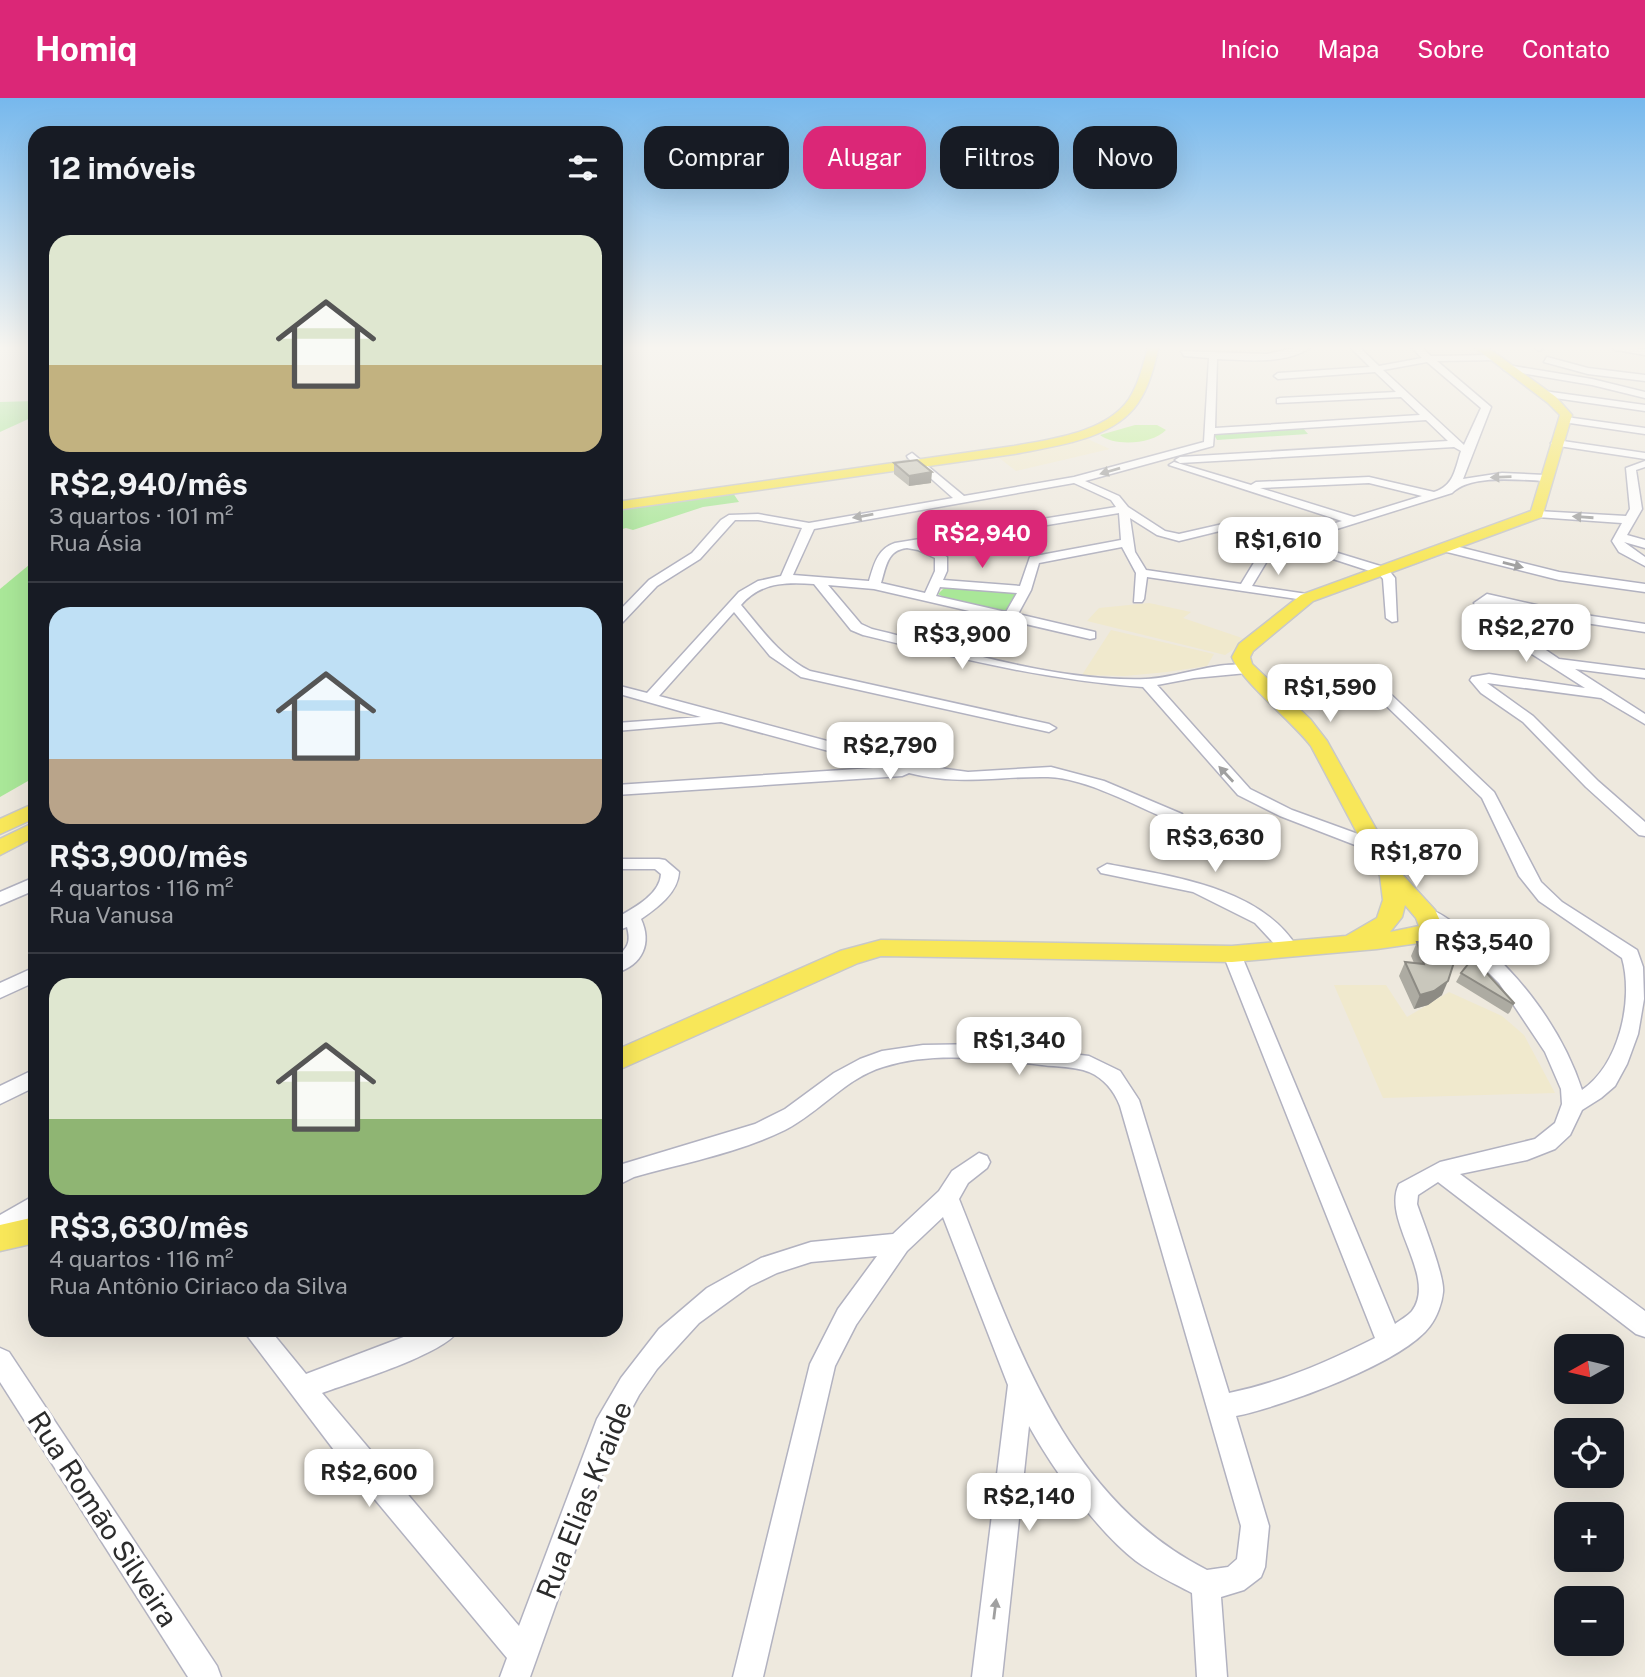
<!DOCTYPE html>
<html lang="pt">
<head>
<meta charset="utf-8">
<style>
  :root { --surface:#171b24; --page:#20242c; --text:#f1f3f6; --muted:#9ea1a6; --line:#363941; --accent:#db2777 }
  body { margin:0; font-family:"Public Sans",sans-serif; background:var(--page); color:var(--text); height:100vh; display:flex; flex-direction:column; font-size:26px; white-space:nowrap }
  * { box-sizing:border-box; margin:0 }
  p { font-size:23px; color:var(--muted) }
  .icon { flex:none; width:38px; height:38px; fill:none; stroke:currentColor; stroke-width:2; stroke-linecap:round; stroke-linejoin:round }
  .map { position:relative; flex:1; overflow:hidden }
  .details { position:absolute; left:28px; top:28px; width:595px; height:1211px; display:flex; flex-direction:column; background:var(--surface); border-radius:21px; box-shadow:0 7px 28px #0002 }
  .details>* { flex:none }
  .hud { position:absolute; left:644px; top:28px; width:665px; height:63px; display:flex; gap:14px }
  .needle { width:46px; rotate:262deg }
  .tools { position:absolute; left:1554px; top:1236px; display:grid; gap:14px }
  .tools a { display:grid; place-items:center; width:70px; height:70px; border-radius:14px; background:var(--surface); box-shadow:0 7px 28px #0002; font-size:35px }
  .price { position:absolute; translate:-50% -60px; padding:0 16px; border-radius:14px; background:#fff; color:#222; font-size:23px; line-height:46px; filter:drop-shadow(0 2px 4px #0008) }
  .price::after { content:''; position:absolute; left:50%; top:42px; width:21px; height:16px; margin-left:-10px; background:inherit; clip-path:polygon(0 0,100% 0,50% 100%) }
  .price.active { background:var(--accent); color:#fff }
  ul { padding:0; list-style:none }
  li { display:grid; align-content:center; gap:14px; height:371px; padding:0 21px }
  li+li { border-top:2px solid var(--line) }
  li span { display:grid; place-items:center; height:217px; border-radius:21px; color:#555 }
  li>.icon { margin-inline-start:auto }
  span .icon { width:126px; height:126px; fill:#fffc; stroke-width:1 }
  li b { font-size:30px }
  h2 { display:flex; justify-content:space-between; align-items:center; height:84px; padding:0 21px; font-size:30px }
  .pill { padding:0 24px; border-radius:21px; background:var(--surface); box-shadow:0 7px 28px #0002; font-size:24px; line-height:63px }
  .pill.active { background:var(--accent); color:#fff }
  header { display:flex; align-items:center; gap:42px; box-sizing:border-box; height:98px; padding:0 35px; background:var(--accent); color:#fff }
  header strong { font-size:33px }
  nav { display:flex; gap:38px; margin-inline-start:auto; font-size:24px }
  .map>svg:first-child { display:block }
</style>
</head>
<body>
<header>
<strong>Homiq</strong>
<nav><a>Início</a><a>Mapa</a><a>Sobre</a><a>Contato</a></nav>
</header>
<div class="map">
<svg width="1645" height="1579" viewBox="0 0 1645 1579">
  <rect width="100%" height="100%" fill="#eee9de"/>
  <g fill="#f0e9cd">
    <polygon points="1083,339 1110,351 1016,373 994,356"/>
    <polygon points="1149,505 1191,514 1183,520 1248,542 1225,557 1087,523 1099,510"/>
    <polygon points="1111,532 1214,556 1207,568 1167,574 1125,578 1082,577"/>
    <polygon points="1334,887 1386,887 1407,919 1449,894 1502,918 1524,937 1555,995 1383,1000"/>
  </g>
  <g fill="#a9e798">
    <polygon points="35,303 35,318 0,334 0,304"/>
    <polygon points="1301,328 1308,336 1217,342 1213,335"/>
    <polygon points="733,395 739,404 703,409 633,432 626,430 616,433 616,412"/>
    <polygon points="35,462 35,679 0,699 0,491"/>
    <polygon points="945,489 1016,494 1018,496 1009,514 1005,515 947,501 938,496"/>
  </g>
  <path fill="#bcef93" d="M1135 327H1157L1166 332C1153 346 1115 349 1100 337Z"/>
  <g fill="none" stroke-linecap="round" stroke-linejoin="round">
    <defs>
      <g id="minor">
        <path d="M1300 249H1311C1286 267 1246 262 1217 261L1215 330 1420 317 1401 299 1277 305V301L1280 300 1396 294 1375 274 1278 281 1274 278 1278 275 1370 269 1350 249H1359L1379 268 1422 260 1411 249H1421L1431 258 1493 257 1496 262 1437 263 1491 309 1463 381 1502 375 1545 377 1550 380 1545 383C1519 382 1471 376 1452 395L1324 435 1276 432 1292 441 1387 470 1395 480 1397 523 1392 524 1386 520 1383 481 1379 476 1290 447 1267 463 1252 488 1307 496 1313 500 1311 503 1147 479 1144 501 1142 504H1134L1136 475 1122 449 1039 465 1031 492 1018 516 1095 534V540L1090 541 874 491 828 487 861 526 872 531C959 552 1057 584 1146 581 1178 580 1220 561 1252 568L1254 571 1247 575 1194 580 1157 587 1250 691 1292 712 1380 744 1382 748 1380 752H1368L1280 718 1238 697 1143 589C1046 582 957 560 863 537L851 532 814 486C786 484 761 484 741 507 762 532 780 558 810 573L1049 626 1056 630 1049 634 801 579 770 558 734 514 659 598 917 667 968 674 1051 669 1104 683 1182 716 1184 719 1176 724 1170 722C1135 708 1086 680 1048 679 998 678 960 688 909 675L902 678 616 697V687L888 669 721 624 616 633V625L701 619 616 595V587L647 595 739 494 758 483 781 478 802 430 758 422H735L700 461 657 488 621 526 616 527V516L649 482 692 455 721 422 729 417 758 416 809 425 953 400 908 360 907 358 912 355 964 398 1074 379 1204 344 1209 260 1184 258 1181 253 1267 256ZM1427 264 1481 310 1464 347 1383 272ZM1426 322 1448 343 1180 359 1175 362 1180 365 1454 349 1461 353C1455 371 1454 388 1434 394L1369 379 1256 384 1251 387 1174 364 1169 367 1342 423 1323 429 1236 423 1179 436 1165 433 1128 409 1119 398 1085 383 1213 348 1214 336ZM1074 385 1111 402 1116 409 895 445C877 451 874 467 869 483L793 477 814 431ZM1369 385 1422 398 1354 419 1260 390ZM1119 415 1121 442 1030 459 1020 488 943 482 947 473V459L927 447ZM1130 420 1157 437 1179 443 1236 429 1259 431 1280 443 1258 458 1241 486 1146 472 1135 454ZM907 450 918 452 935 460V473L925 495 881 485C886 469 887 452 907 450ZM940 489 1017 495 1006 514 936 498Z"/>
        <polygon points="1535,249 1543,249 1543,250 1539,253"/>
        <polygon points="1612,249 1645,251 1645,257 1616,252"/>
        <polygon points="1547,259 1588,270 1645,277 1645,283 1588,276 1544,264"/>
        <polygon points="1507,267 1592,281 1645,294 1645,300 1592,287 1504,272 1503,270"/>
        <polygon points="1544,293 1645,307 1645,313 1541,298 1541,294"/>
        <polygon points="1566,319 1645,330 1645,336 1563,324 1563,320"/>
        <polygon points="1556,342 1645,355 1645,361 1552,347 1551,345"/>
        <polygon points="1645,363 1645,369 1636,372 1642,411 1627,437 1645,442 1645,450 1624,444 1645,459 1645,468 1619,454 1612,443 1622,425 1537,419 1531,416 1537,413 1626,418 1630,411 1626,370"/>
        <polygon points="1447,446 1559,474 1645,486 1645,494 1559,482 1443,453 1441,450"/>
        <polygon points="1487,496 1572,515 1645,526 1645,534 1572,523 1504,506 1487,506 1496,518 1559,561 1645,572 1645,580 1575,571 1645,616 1645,626 1601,600 1487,585 1533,618 1598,683 1645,724 1645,738 1639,737 1586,689 1523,624 1481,595 1470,582 1472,579 1489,576 1585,590 1507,540 1486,524 1474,505"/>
        <path d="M1353 580 1383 589 1494 694 1541 784 1562 804 1637 852 1643 869 1644 901 1638 936 1627 966 1615 988 1601 1000 1582 1012 1570 1037 1555 1051 1527 1062 1460 1076 1645 1213V1239L1636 1236 1438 1084 1418 1097 1417 1106C1423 1124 1445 1179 1443 1194 1442 1205 1437 1219 1430 1228 1403 1265 1281 1309 1236 1318L1269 1428 1265 1469 1261 1479 1244 1492 1221 1499 1227 1579H1197L1192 1495C1173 1485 1154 1476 1136 1463 1098 1434 1052 1370 1029 1328L1002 1579H972L1008 1287 943 1119 907 1153 856 1227 835 1268 763 1579H733L810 1266 838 1211 877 1158 811 1164 777 1175 750 1188 699 1225 657 1271 639 1297 613 1346 530 1579H500L507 1560 337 1356 243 1232H270L306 1276 422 1232H458C448 1255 349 1285 322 1295L519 1528 597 1321 621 1280 659 1231 707 1190 761 1160 811 1144 893 1136 939 1093 952 1073 979 1055 987 1058 990 1064 987 1070 968 1085 959 1101C1015 1241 1063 1399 1207 1472L1228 1469 1237 1461 1241 1428 1120 1008C1114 993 1105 981 1089 974 1074 968 1057 969 1042 967 990 961 934 953 883 969 846 980 820 1014 785 1032 738 1055 684 1065 634 1079L616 1088V1068L755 1026 785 1011 834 975 860 961 882 953 923 947 985 946 1089 958 1120 973 1139 1002 1229 1295C1282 1284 1327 1264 1375 1240L1223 856 1225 851H1239L1241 856 1395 1226C1400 1222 1408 1218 1412 1213 1438 1178 1381 1123 1399 1086L1440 1064 1535 1041 1555 1025 1562 1006 1561 991 1545 954 1499 885 1473 859 1419 841 1416 837 1419 833 1425 831 1448 838 1421 821 1418 817 1421 813C1433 809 1445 819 1455 826 1511 863 1561 927 1582 992 1619 967 1634 902 1622 860L1539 803 1519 778 1482 700 1373 595C1341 581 1306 593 1273 599L1266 595 1268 592 1326 581Z"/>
        <path d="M616 761H659L665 762 679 774C678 795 657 810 641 821 652 845 643 867 616 875V859C628 850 631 844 627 829L616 833V820C632 811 660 797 661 776L655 771H616Z"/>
        <path d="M1107 766C1170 778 1260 789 1297 849L1295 853H1281L1255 825 1193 794 1101 775 1098 771Z"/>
        <polygon points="35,779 35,792 0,807 0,794"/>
        <polygon points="35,869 35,884 0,900 0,885"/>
        <polygon points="35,971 35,989 0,1006 0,988"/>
        <polygon points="35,1097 35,1119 0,1139 0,1117"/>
        <polygon points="0,1250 9,1254 217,1568 221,1579 188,1579 0,1284"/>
      </g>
      <g id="major">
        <path d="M1148 249H1159C1154 269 1149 289 1138 305 1113 342 1054 348 1014 356L616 412V404L1014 348C1051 341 1106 335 1129 301 1139 285 1143 267 1148 249Z"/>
        <path d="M1474 249H1487L1556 299 1572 317 1542 419 1313 503 1253 553 1250 559 1252 566 1310 621 1327 643 1400 774 1435 812 1443 829 1433 843 1377 851 1232 864 881 858 858 865 616 973V952L840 853 881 842 1232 848 1346 838 1377 820 1383 802 1380 778 1311 648C1293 624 1240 582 1232 559L1239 546 1301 497 1531 413 1560 317 1548 305ZM1405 807 1416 820 1419 828 1390 834 1402 819Z"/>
        <polygon points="35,705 35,720 0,736 0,721"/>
        <polygon points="35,724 35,739 0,757 0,741"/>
        <polygon points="35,1119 35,1145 0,1153 0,1127"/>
      </g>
    </defs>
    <use href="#minor" stroke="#b2b2c0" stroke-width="3"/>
    <use href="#major" stroke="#c8c8c8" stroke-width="3"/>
    <use href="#minor" fill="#fff" fill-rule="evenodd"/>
    <use href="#major" fill="#f8e759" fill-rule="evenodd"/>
  </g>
  <g fill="#adaba2">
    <polygon points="894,365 931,385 909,388 894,376"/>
    <polygon points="1417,844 1442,897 1428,907 1414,911 1399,878 1405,864 1414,865 1411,858"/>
    <polygon points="1461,875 1514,905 1510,914 1508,916 1456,884"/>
  </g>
  <g fill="#8d8b84">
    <polygon points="932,374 931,385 909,388 909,378"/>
    <polygon points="1448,883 1442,897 1428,907 1414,911 1420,897"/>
  </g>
  <g fill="#c9c7bc" stroke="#8d8b84" stroke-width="2">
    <polygon points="917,362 932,374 909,378 894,365"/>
    <polygon points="1417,844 1451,845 1456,858 1448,883 1434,893 1420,897 1405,864 1424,866"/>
    <polygon points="1473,860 1514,905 1513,906 1461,875"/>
  </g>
  <defs><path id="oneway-solid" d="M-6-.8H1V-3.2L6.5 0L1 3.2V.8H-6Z" transform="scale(1.75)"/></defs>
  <g fill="#a0a0a0">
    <use href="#oneway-solid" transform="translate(1110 373) rotate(164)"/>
    <use href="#oneway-solid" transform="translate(1501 379) rotate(178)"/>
    <use href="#oneway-solid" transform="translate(863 418) rotate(170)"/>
    <use href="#oneway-solid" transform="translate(1583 419) rotate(-176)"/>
    <use href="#oneway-solid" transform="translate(1513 467) rotate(14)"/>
    <use href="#oneway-solid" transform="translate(1226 676) rotate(-133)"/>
    <use href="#oneway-solid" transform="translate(995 1511) rotate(-83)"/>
  </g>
  <linearGradient id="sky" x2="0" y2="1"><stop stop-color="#76b8ed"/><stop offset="0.53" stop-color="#f7f5f0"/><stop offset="1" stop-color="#f7f5f0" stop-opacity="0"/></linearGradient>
  <rect width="1645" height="471" fill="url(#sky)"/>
  <g text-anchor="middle" stroke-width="7" stroke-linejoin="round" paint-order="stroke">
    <g font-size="28" fill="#2c2c2c" stroke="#fff">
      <text transform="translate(584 1402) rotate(-68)" y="10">Rua Elias Kraide</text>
      <text transform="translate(103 1421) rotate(57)" y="10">Rua Romão Silveira</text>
    </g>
  </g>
</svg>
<div class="tools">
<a><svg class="needle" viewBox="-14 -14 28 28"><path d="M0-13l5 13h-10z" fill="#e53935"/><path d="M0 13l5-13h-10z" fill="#9ea1a6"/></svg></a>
<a><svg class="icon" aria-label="locate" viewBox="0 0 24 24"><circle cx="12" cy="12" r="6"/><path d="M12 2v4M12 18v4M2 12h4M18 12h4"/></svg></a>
<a>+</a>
<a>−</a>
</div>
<b class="price active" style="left:982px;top:472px">R$2,940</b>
<b class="price" style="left:1278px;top:479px">R$1,610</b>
<b class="price" style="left:1526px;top:566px">R$2,270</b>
<b class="price" style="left:962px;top:573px">R$3,900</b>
<b class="price" style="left:1330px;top:626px">R$1,590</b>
<b class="price" style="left:890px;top:684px">R$2,790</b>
<b class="price" style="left:1215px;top:776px">R$3,630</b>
<b class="price" style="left:1416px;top:791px">R$1,870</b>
<b class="price" style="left:1484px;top:881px">R$3,540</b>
<b class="price" style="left:1019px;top:979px">R$1,340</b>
<b class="price" style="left:369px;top:1411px">R$2,600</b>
<b class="price" style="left:1029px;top:1435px">R$2,140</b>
<div class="hud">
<a class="pill">Comprar</a>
<a class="pill active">Alugar</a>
<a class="pill">Filtros</a>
<a class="pill">Novo</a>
</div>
<section class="details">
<h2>12 imóveis<svg class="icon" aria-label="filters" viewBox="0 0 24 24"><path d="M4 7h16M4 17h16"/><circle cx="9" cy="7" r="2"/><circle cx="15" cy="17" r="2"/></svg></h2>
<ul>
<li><span style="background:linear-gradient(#dfe7d0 60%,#c2b280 0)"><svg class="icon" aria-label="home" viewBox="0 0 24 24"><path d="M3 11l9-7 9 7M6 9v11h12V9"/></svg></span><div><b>R$2,940/mês</b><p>3 quartos · 101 m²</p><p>Rua Ásia</p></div></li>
<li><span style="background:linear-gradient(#bfe0f5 70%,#b9a48a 0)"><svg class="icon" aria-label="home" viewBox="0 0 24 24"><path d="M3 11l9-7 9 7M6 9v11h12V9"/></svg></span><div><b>R$3,900/mês</b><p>4 quartos · 116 m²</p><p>Rua Vanusa</p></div></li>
<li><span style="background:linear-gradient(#dfe7d0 65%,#8fb573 0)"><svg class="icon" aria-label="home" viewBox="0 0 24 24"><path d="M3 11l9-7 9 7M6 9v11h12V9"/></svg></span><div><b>R$3,630/mês</b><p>4 quartos · 116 m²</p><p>Rua Antônio Ciriaco da Silva</p></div></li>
</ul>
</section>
</div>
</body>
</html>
